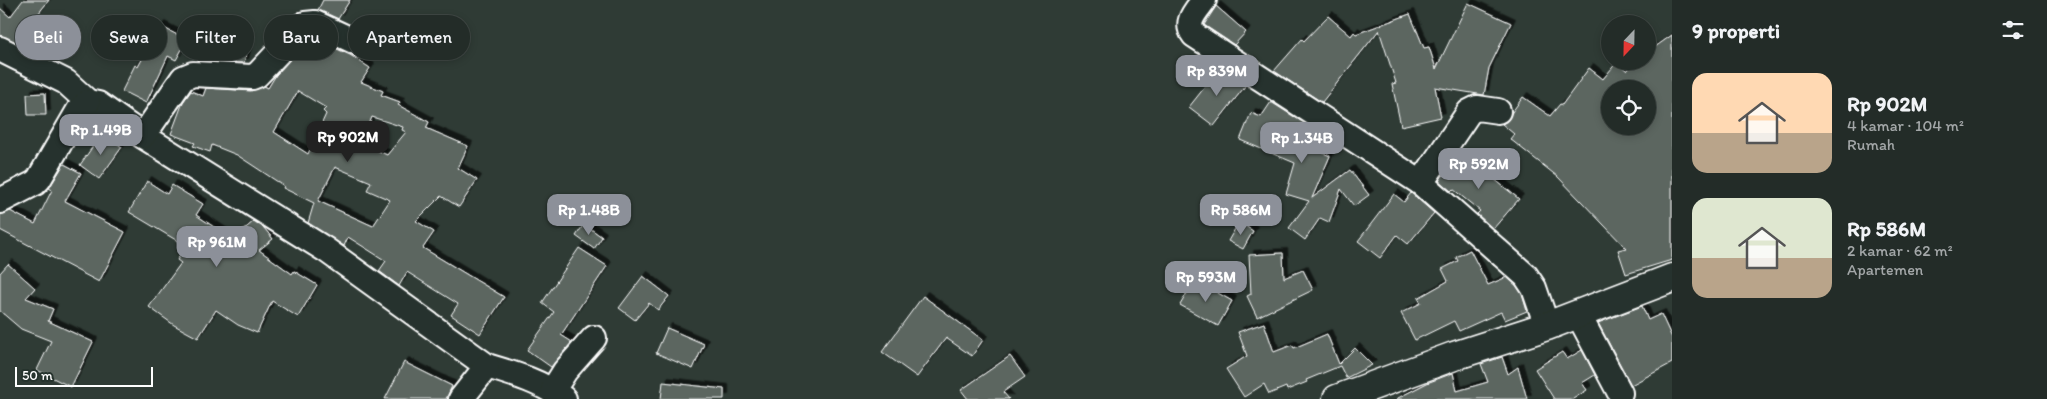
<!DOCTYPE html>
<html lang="id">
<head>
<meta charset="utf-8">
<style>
  :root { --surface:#232c28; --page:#2b3430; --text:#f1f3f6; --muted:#a3a7a8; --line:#404845; --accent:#8c9099 }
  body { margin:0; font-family:Itim,sans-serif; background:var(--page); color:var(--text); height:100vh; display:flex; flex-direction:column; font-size:19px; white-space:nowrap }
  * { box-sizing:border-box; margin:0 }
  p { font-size:16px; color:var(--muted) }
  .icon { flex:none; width:28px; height:28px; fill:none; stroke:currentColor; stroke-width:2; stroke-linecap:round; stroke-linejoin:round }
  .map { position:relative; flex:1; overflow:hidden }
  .details { display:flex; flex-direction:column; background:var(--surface); width:375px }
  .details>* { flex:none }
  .hud { position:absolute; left:15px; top:15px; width:475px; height:45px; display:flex; gap:10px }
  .needle { width:32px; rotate:202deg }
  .tools { position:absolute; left:1601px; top:15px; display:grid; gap:10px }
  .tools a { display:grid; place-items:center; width:55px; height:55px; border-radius:50%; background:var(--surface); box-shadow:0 2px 8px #0003,0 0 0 1px var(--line); font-size:25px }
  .scale { position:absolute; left:15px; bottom:12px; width:138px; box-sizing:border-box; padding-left:5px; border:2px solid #fff; border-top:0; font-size:14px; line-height:18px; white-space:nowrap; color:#fff; -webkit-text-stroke:4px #26332d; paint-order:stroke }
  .price { position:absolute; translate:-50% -42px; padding:0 11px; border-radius:10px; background:var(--accent); color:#fff; font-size:16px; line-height:32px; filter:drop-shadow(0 1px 2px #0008) }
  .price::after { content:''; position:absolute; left:50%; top:30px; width:15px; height:11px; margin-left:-8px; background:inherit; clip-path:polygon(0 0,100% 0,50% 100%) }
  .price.current { background:#222; color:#fff }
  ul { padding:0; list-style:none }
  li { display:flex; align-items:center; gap:15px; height:125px; padding:0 20px }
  li span { display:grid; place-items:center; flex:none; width:140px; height:100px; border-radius:15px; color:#555 }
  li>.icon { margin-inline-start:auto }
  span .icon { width:60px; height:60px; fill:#fffc; stroke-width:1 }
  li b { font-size:21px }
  h2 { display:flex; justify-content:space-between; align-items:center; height:60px; padding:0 20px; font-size:21px }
  .chip { padding:0 18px; border-radius:22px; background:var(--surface); box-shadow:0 2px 8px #0003,0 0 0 1px var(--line); font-size:18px; line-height:45px }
  .chip.current { background:var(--accent); color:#fff }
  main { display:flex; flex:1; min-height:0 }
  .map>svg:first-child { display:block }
</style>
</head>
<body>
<main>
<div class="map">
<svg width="1672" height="399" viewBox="0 0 1672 399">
  <defs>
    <filter id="shadow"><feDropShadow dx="4.5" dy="-4.5" stdDeviation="0" flood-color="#0009"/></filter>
  </defs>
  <rect width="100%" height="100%" fill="#2f3b35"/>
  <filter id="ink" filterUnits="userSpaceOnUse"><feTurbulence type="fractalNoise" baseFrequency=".02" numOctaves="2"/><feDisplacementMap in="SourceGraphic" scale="10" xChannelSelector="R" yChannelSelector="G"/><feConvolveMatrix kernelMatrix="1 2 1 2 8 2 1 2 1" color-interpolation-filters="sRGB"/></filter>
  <g filter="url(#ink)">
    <g fill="#5b6661" stroke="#fff" fill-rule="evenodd" filter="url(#shadow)">
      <polygon points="23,0 49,0 16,42 0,35 0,8 10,17"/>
      <polygon points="323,0 350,0 338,19 318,10"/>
      <polygon points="1468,3 1511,23 1489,68 1484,95 1435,87 1441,117 1401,126 1392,84 1396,83 1379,30 1322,102 1323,103 1274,71 1302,39 1304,41 1328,16 1351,36 1354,32 1356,34 1410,14 1424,48 1429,47 1436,69"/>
      <polygon points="1216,6 1246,32 1234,45 1204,25"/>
      <polygon points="160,26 187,40 176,60 168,56 146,103 122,91 135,65 138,67"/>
      <polygon points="222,31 250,38 244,63 219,62 221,59 215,58"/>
      <path d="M1672 35V260L1626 274 1618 250 1626 248 1558 177 1510 139 1514 134 1502 124 1508 120 1512 112 1523 97 1550 116 1560 104 1562 105 1589 68 1603 79 1617 62 1627 71 1635 61H1648V52ZM1610 89H1648V126H1610Z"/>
      <path d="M311 37 350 55 370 68 361 82 383 91 381 95 400 102 398 105 429 122 426 128 468 146 458 168 477 180 459 207 441 196 416 221 434 232 423 248 504 297 480 334 451 315 458 304 407 272 399 286 379 271 386 261 348 237 344 246 308 223 314 203 283 188 284 186 237 155 212 145 210 152 193 146 195 143 171 134 183 102 191 91 203 96 206 88 251 91 264 86 268 88 276 75ZM298 91 326 108 323 111 326 114 308 154 274 132ZM372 117 403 127 402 130 406 132 387 155 361 143ZM335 167 371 182 367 190 390 200 373 226 318 201Z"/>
      <polygon points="1220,68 1246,85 1214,126 1189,107"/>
      <polygon points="45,93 46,115 28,115 27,94"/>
      <polygon points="1271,102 1329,139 1323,153 1330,156 1312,198 1350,170 1369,195 1354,206 1341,189 1329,222 1320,218 1305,240 1289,228 1309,201 1286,194 1295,163 1240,140 1251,113 1261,117"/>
      <polygon points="102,133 122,147 99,179 80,165"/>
      <polygon points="1457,154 1469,166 1473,162 1519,199 1493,229 1477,214 1480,211 1453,189 1451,191 1439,181"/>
      <polygon points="64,164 81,173 65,201 125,232 99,282 0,230 0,215 10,211 35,224 52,190 49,188"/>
      <polygon points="147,181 167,194 172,185 203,204 196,215 235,241 240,233 254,221 264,228 273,239 259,250 292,274 294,271 317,285 298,317 272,301 257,333 238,325 216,310 198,338 174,325 149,307 181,263 177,260 186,246 129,212"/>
      <polygon points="1411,193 1434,213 1408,244 1397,235 1380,258 1358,241 1394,194 1404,202"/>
      <polygon points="1239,222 1253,231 1243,249 1228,241"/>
      <polygon points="584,224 602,237 594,249 576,236"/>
      <polygon points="579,248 607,266 561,335 572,342 551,367 527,350 554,312 542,303"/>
      <polygon points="1470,250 1488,285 1507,277 1516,285 1522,294 1527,311 1505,320 1501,312 1459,331 1454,321 1415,340 1401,313 1421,303 1418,298 1448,281 1442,269 1458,261 1456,257"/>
      <polygon points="1283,253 1284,278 1303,270 1313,290 1257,317 1247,296 1251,294 1249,255"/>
      <polygon points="8,264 35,288 26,298 53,309 48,321 93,342 71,387 37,370 51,341 21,329 0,311 0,273"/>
      <polygon points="643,276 669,296 658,310 649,303 635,320 619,308"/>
      <polygon points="1195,280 1232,301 1218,326 1180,305"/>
      <polygon points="923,296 983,340 972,356 946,338 917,377 882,352"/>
      <polygon points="1642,306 1648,320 1661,314 1672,338 1672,363 1631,385 1598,323"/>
      <polygon points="1264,323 1274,352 1292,345 1294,348 1327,334 1339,364 1355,348 1372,365 1346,378 1340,366 1306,380 1307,382 1287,390 1286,387 1269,394 1264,384 1244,397 1226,369 1247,356 1238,332"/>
      <polygon points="667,328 704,344 693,369 656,353"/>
      <polygon points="1582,350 1595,375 1582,383 1587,390 1573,399 1554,399 1535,369 1562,352 1567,359"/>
      <polygon points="1010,356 1025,377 1003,392 1009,399 968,399 961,390"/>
      <polygon points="1502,357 1508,374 1518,367 1527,399 1396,399 1427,383 1453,373 1457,391 1488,382 1481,364"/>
      <polygon points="404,362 452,386 446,399 385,399"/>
      <polygon points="663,382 724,389 724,399 661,399"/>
    </g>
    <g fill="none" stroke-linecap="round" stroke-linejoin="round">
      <defs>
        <g id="minor">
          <path d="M1204 0C1196 11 1184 22 1194 35L1421 183 1526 276 1534 288 1547 326"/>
          <path d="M0 49 66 82 88 102 98 104 143 136 326 250 487 366C514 374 542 382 564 399"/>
          <polyline points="143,136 183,78 193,74 252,77 257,75 305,24 315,23 362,45"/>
          <polyline points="1421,183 1469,112 1477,108 1498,111"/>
          <polyline points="0,201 35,183 39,179 79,110 88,102"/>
          <polyline points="1578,314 1620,393"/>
          <polyline points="553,390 565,371 594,338"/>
          <polyline points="461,399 487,366"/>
        </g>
        <polyline id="major" points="1337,399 1454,356 1547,326 1672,278"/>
      </defs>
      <use href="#minor" stroke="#fff" stroke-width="28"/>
      <use href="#major" stroke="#fff" stroke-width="31"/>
      <use href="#minor" stroke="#26332d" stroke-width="24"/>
      <use href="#major" stroke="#26332d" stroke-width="28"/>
    </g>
  </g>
</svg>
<div class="tools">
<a><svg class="needle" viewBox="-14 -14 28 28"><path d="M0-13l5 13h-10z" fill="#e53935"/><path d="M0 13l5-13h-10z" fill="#a3a7a8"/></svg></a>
<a><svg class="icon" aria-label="locate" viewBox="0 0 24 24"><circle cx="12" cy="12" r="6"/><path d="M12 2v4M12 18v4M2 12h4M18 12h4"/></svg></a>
</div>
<div class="scale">50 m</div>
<b class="price" style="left:1217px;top:97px">Rp 839M</b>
<b class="price" style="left:101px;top:156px">Rp 1.49B</b>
<b class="price current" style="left:348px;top:163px">Rp 902M</b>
<b class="price" style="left:1302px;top:164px">Rp 1.34B</b>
<b class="price" style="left:1479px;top:190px">Rp 592M</b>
<b class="price" style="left:589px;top:236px">Rp 1.48B</b>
<b class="price" style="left:1241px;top:236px">Rp 586M</b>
<b class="price" style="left:217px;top:268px">Rp 961M</b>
<b class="price" style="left:1206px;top:303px">Rp 593M</b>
<div class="hud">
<a class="chip current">Beli</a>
<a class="chip">Sewa</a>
<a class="chip">Filter</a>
<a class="chip">Baru</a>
<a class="chip">Apartemen</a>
</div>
</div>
<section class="details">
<h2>9 properti<svg class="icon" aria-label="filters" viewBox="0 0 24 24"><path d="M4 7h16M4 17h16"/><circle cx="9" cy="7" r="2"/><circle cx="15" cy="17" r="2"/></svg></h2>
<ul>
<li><span style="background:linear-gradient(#ffd9b3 60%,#b9a48a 0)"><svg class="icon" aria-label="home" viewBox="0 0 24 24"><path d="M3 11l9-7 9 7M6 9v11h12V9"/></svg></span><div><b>Rp 902M</b><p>4 kamar · 104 m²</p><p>Rumah</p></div></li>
<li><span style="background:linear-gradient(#dfe7d0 60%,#b9a48a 0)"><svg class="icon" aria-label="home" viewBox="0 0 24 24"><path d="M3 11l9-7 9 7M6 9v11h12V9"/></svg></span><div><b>Rp 586M</b><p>2 kamar · 62 m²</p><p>Apartemen</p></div></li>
</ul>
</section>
</main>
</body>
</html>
